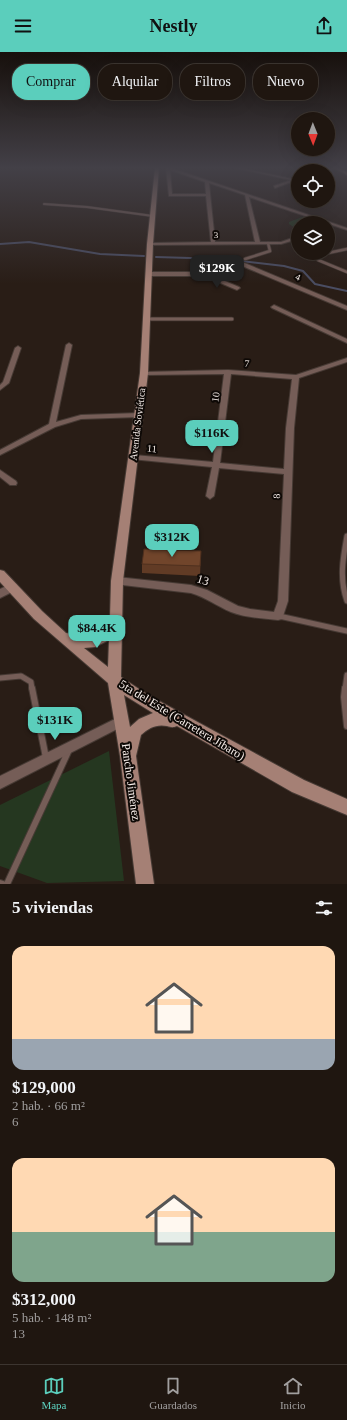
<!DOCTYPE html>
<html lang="es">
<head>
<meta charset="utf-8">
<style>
  :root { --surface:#1f1610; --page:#271f19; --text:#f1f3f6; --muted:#a19f9f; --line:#3c3530; --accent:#5bcebc }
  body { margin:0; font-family:Georgia,serif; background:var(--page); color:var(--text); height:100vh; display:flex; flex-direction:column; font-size:15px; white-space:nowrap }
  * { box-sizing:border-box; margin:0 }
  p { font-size:13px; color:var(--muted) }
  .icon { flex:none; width:22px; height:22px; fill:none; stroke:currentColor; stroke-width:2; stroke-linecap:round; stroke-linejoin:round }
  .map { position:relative; height:832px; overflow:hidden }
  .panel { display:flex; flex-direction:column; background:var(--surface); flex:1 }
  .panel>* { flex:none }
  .guide { position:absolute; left:12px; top:12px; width:323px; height:36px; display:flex; gap:8px }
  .needle { width:26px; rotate:179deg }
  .fabs { position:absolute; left:291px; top:60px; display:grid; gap:8px }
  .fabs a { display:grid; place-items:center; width:44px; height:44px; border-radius:50%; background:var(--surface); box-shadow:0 4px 16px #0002,0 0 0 1px var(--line); font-size:20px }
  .price { position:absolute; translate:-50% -34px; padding:0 9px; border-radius:8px; background:var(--accent); color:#111; font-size:13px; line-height:26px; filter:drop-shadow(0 1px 2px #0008) }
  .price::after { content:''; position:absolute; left:50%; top:24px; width:12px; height:9px; margin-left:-6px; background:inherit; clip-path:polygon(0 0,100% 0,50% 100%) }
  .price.selected { background:#222; color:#fff }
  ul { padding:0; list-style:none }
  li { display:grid; align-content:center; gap:8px; height:212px; padding:0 12px }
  li span { display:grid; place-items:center; height:124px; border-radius:12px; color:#555 }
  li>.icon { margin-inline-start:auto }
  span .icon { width:72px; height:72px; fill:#fffc; stroke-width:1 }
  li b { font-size:17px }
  h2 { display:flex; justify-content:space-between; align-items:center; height:48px; padding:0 12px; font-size:17px }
  .chip { padding:0 14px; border-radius:16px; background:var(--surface); box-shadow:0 4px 16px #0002,0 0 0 1px var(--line); font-size:14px; line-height:36px }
  .chip.selected { background:var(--accent); color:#111 }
  header { display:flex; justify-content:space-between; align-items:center; height:52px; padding:0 12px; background:var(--accent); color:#111; font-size:18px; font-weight:700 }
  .dock { display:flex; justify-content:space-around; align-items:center; height:56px; border-top:1px solid var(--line); background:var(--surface); font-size:11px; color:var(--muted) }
  .dock a { display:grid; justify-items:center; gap:2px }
  .dock .selected { color:var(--accent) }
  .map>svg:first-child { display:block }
</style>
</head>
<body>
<header><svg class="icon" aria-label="menu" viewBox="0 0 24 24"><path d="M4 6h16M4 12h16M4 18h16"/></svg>Nestly<svg class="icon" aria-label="share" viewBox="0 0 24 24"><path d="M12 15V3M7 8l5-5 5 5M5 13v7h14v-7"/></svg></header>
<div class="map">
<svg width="347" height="832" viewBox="0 0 347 832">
  <rect width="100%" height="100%" fill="#291d16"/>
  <g fill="#253720">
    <polygon points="305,164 321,171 298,171 298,178 289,172 289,170"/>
    <polygon points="109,699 124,829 47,831 0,814 0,753"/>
  </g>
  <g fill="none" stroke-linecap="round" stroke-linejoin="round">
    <g stroke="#4a4d62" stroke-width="2">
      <polyline points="0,192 29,190 100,202 144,204"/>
      <polyline points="156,205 224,207 284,214 303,219 315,232 347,239"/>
    </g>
    <defs>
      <polyline id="lane-far4" points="44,152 87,155 153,164"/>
      <g id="lane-far3">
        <polyline points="326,201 317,204 318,208 347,220"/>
        <polyline points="328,201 347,197"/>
        <polyline points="245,207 270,199 268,191"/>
      </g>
      <polyline id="lane-far2" points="147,267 232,267"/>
      <g id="lane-far1">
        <path d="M347 484C343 506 339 527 347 549"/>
        <polyline points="279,564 347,579"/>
        <polyline points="0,626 21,624 31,630 32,637"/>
        <polyline points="345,637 347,623"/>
      </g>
      <g id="lane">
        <polyline points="32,636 46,706"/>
        <polyline points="345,636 344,645 347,674"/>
        <polyline points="0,831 3,832"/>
        <polyline points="7,832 68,700"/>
      </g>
      <g id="street">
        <path d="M166 116H171L347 176V178L249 145 260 190H281L298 184V187L281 192 148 193V192L150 191 211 190 206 144H169ZM170 118 205 130 206 142H172ZM209 131 245 143 255 190H215Z"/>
        <polygon points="235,116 241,116 297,128 275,136 274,134 291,128"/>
        <polygon points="330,116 335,116 325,119 318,119"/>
        <polygon points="242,210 347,254 347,258 242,214 211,223 239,235 240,236 237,238 204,224 149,224 146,222 149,220 209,220"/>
        <polygon points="274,253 347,287 347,291 272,256 271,255"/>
        <polygon points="69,291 72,293 56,370 81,363 139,361 143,363 139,365 81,367 55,375 0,403 0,398 49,372 66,293"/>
        <polygon points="18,294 21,296 9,331 0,338 0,333 3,330 15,296"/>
        <path d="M347 306V310L299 326 294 376 288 549 282 567 278 568C262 566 246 566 231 560 217 554 205 545 191 541L114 532 112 529 114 526 117 525 191 533 207 538 238 554 250 557 274 560 278 549 284 422 219 416 214 444 210 447 206 444 212 415 131 407 130 405 134 403 213 410 224 322 144 323 142 322V320L228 318 296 323ZM231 322 292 327 286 376 284 417 220 411Z"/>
        <polygon points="0,418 16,429 17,431 16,433 10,433 0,425"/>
        <polygon points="13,531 16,532 18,535 16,538 0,546 0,537"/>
        <polygon points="121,664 125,665 127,669 125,673 0,737 0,724"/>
      </g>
      <g id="secondary">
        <path d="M155 116H159L153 192 148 321 123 529 121 625 148 643 304 728 347 747V763L292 740 177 674C172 676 171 675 167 674 156 672 149 676 141 683L136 704 154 832H136L120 704 108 631 34 567 0 530V518L4 519 42 559 66 581 82 584 94 585 100 580 110 565 111 529 140 321 147 192ZM109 588 108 615 84 596 95 595ZM124 643 153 661 139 667 130 675Z"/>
        <polygon points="334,116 339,116 347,120 347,123"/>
      </g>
    </defs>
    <use href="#lane-far4" stroke="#463a34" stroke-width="3"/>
    <use href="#lane-far3" stroke="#463a34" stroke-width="4"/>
    <use href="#lane-far2" stroke="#463a34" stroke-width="4.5"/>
    <use href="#lane-far1" stroke="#463a34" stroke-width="7"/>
    <use href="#lane" stroke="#463a34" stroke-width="8"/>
    <use href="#street" stroke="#463a34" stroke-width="2"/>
    <use href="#secondary" stroke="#463a34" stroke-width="2"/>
    <use href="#lane-far4" stroke="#755d57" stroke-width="2"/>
    <use href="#lane-far3" stroke="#755d57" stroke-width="2.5"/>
    <use href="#lane-far2" stroke="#755d57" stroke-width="3"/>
    <use href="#lane-far1" stroke="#755d57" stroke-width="5"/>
    <use href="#lane" stroke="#755d57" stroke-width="6"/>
    <use href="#street" fill="#755d57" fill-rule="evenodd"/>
    <use href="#secondary" fill="#a58075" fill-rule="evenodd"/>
  </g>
  <polygon fill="#613b25" points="201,499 200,524 142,521 142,512"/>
  <polygon fill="#71452b" stroke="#4f301e" points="144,497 201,499 200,514 142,512"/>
  <linearGradient id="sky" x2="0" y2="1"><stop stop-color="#17100c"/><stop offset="0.5" stop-color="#434047"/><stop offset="1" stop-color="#434047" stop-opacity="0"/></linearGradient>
  <rect width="347" height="232" fill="url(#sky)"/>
  <g text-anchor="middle" stroke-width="4" stroke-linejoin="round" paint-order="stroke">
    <g font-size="9" fill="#f7eeea" stroke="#0e0906">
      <text x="216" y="186">3</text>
      <text transform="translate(298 225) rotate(23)" y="3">4</text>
    </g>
    <g font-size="10" fill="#f7eeea" stroke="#0e0906">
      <text transform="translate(247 311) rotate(3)" y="4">7</text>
      <text transform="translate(215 345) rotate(-82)" y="4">10</text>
      <text transform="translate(137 372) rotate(-83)" y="4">Avenida Soviética</text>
      <text transform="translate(152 396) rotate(5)" y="4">11</text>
      <text transform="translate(276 444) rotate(-88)" y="4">8</text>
    </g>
    <g font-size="12" fill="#f7eeea" stroke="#0e0906">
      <text transform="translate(203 528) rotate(18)" y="4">13</text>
      <text transform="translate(182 668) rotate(31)" y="4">5ta del Este (Carretera Jíbaro)</text>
      <text transform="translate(131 730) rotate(82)" y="4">Pancho Jiménez</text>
    </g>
  </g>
</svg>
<div class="fabs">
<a><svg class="needle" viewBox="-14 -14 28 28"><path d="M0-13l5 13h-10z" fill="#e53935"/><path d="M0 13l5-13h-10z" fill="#a19f9f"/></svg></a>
<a><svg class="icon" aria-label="locate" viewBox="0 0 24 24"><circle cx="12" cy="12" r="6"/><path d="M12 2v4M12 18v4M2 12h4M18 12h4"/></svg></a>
<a><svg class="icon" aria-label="layers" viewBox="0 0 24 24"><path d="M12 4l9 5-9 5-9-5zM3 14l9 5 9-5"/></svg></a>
</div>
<b class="price selected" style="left:217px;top:237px">$129K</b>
<b class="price" style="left:212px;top:402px">$116K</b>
<b class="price" style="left:172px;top:506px">$312K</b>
<b class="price" style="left:97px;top:597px">$84.4K</b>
<b class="price" style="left:55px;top:689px">$131K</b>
<div class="guide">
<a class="chip selected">Comprar</a>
<a class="chip">Alquilar</a>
<a class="chip">Filtros</a>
<a class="chip">Nuevo</a>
</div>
</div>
<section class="panel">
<h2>5 viviendas<svg class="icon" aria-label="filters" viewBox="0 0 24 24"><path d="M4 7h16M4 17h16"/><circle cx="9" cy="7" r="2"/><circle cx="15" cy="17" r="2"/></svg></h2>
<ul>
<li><span style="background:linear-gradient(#ffd9b3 75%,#9aa5b1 0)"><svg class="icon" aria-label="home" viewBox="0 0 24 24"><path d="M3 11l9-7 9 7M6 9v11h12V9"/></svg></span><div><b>$129,000</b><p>2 hab. · 66 m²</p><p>6</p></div></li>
<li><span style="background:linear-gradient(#ffd9b3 60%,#7fa58c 0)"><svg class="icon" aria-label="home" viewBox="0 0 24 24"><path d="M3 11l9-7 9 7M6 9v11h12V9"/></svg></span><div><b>$312,000</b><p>5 hab. · 148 m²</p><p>13</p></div></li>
</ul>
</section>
<nav class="dock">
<a class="selected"><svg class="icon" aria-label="map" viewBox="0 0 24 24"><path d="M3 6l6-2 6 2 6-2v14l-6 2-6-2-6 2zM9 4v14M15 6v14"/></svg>Mapa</a>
<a><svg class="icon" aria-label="saved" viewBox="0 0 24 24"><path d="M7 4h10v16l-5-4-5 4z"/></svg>Guardados</a>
<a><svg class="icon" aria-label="home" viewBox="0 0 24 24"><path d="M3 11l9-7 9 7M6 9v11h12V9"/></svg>Inicio</a>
</nav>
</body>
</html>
